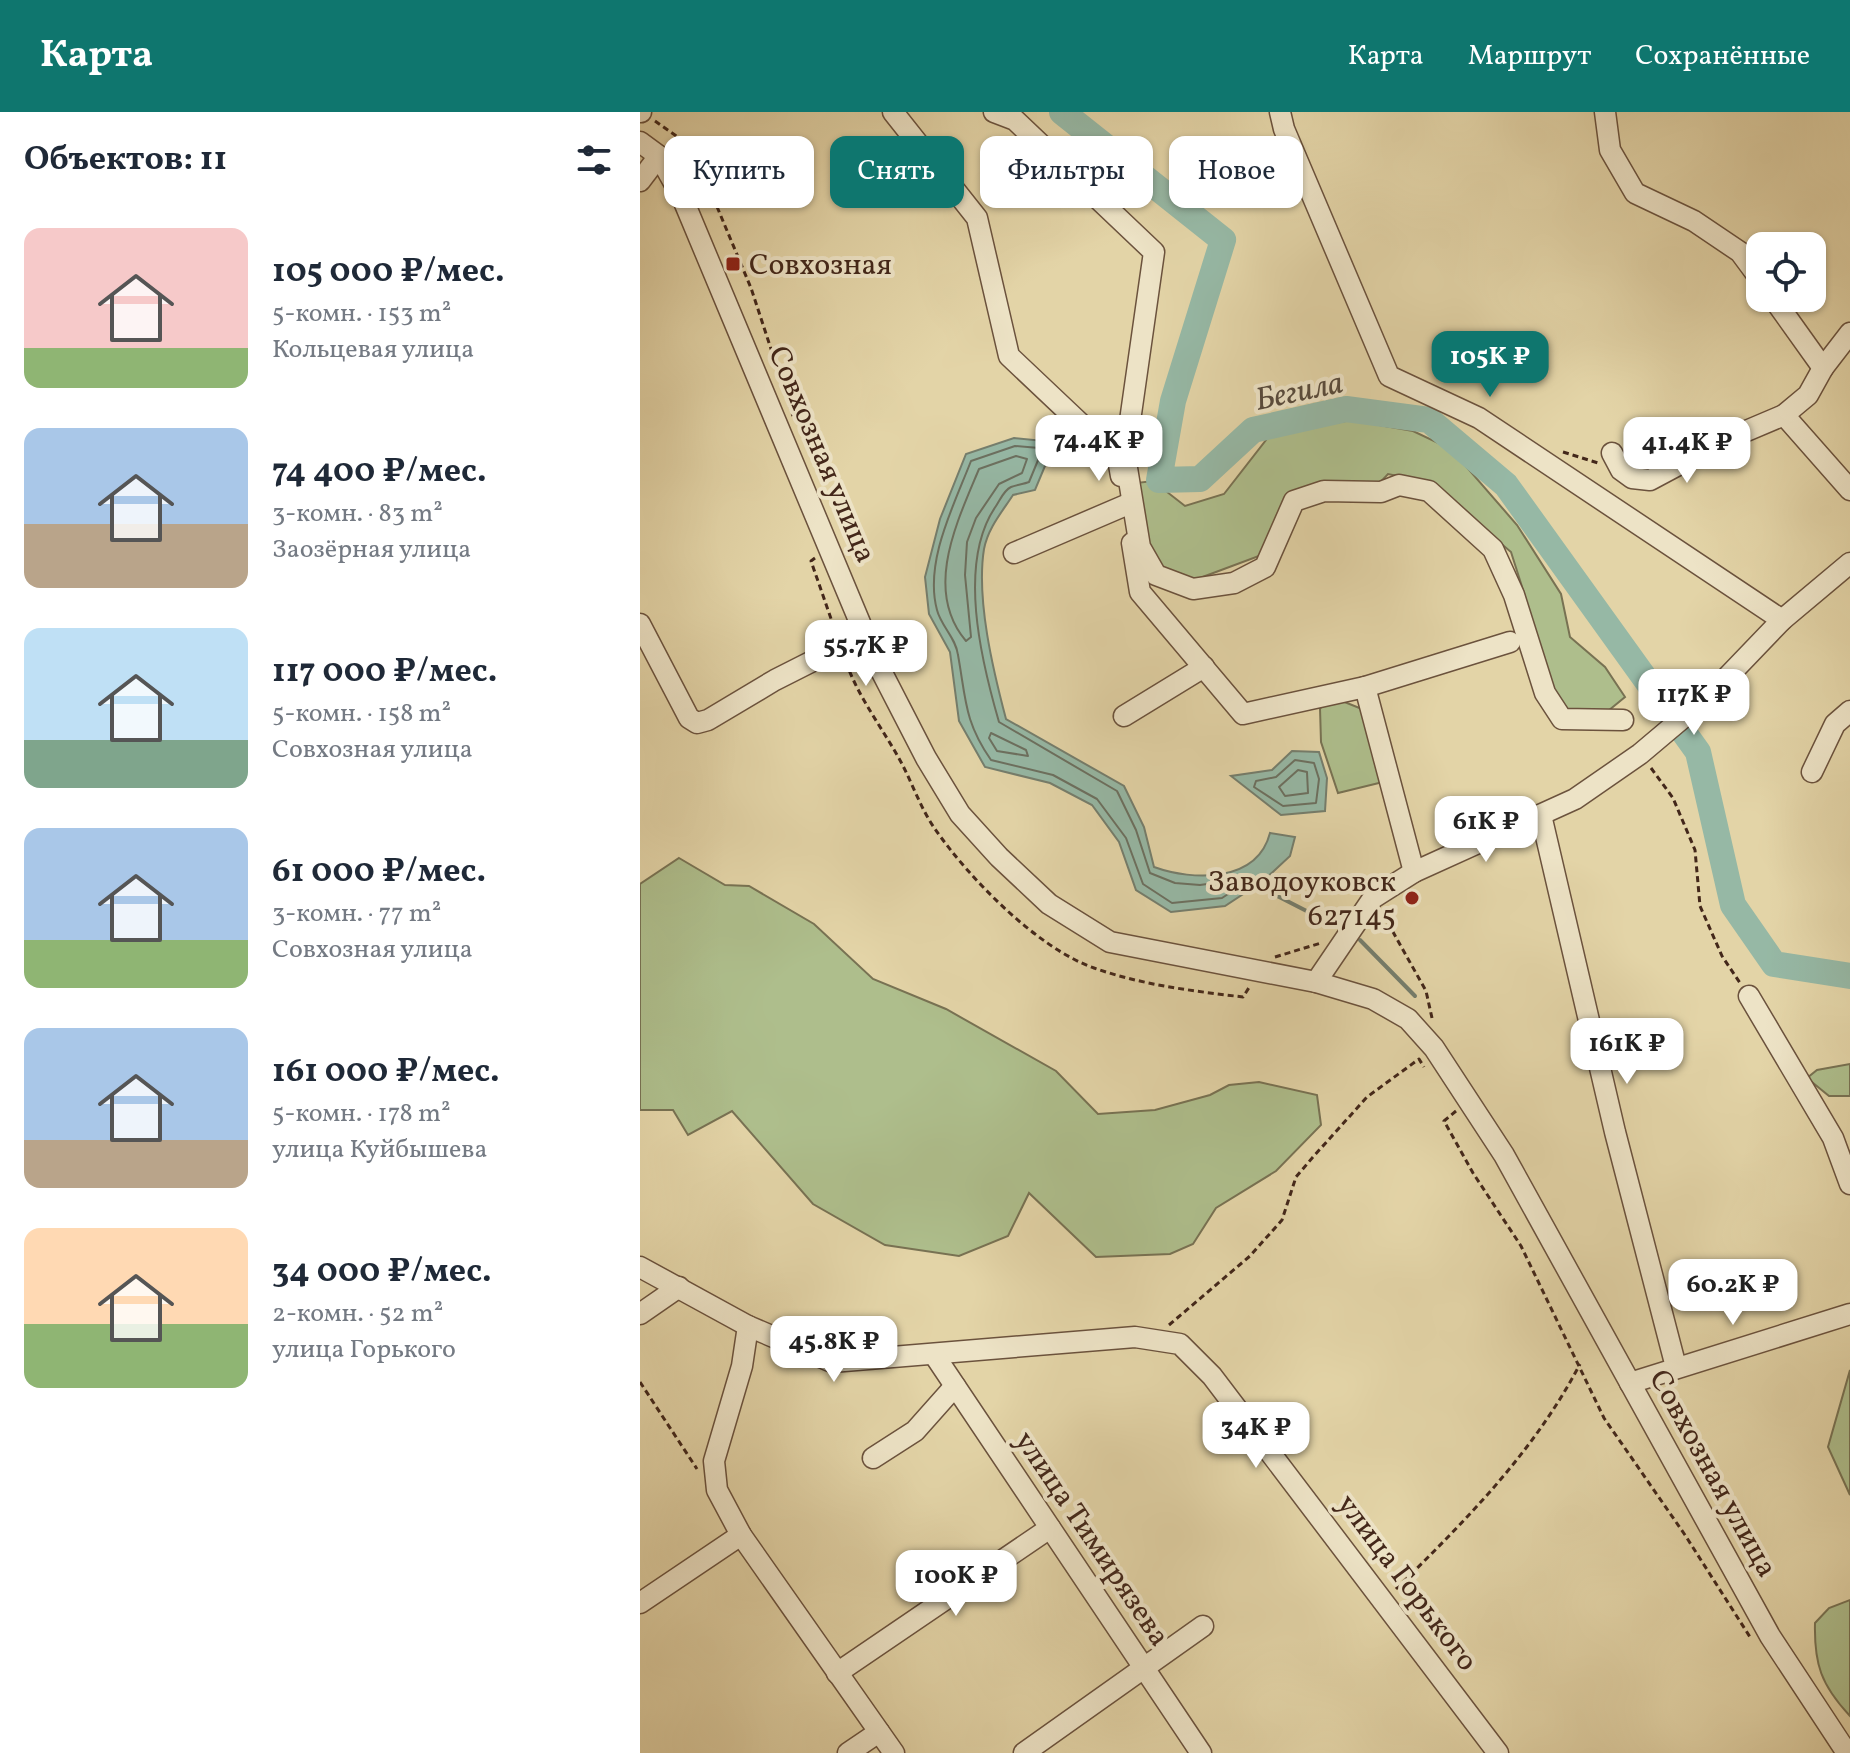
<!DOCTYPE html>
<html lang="ru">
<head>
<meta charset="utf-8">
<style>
  :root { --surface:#fff; --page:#f6f6f7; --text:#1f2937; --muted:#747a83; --accent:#0f766e }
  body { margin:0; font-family:Vollkorn,serif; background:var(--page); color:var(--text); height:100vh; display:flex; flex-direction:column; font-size:30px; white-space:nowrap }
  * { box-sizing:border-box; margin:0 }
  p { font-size:26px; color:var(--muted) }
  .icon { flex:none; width:44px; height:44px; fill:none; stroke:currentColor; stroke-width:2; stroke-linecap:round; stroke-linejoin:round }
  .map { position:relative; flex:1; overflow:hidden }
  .sheet { display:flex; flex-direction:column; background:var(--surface); width:640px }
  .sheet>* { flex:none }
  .guide { position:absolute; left:24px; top:24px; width:760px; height:72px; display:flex; gap:16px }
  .fabs { position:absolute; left:1106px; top:120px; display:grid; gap:16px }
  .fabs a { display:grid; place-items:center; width:80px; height:80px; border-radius:16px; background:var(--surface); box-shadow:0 2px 6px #0004; font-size:40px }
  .price { position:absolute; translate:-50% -68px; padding:0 18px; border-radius:16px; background:#fff; color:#222; font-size:26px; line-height:52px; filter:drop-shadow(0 2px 4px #0008) }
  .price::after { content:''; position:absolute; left:50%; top:48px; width:24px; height:18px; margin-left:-12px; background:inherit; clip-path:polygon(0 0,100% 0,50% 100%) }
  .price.on { background:var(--accent); color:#fff }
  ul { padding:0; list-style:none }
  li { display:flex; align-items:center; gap:24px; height:200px; padding:0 24px }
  li span { display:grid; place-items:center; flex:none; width:224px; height:160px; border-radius:16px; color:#555 }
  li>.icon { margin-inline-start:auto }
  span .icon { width:96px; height:96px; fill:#fffc; stroke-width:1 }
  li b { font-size:34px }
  h2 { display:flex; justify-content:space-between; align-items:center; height:96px; padding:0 24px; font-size:34px }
  .chip { padding:0 28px; border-radius:16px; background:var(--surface); box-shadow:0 2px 6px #0004; font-size:28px; line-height:72px }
  .chip.on { background:var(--accent); color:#fff }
  header { display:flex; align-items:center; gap:48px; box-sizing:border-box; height:112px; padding:0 40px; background:var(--accent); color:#fff }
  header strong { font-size:38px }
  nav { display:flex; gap:44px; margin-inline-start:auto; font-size:28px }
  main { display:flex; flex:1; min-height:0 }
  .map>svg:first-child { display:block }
</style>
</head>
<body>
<header>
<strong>Карта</strong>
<nav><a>Карта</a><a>Маршрут</a><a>Сохранённые</a></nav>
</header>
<main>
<section class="sheet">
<h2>Объектов: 11<svg class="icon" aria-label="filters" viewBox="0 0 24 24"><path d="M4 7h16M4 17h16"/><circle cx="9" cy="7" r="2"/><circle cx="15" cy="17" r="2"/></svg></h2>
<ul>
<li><span style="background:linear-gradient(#f6c9c9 75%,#8fb573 0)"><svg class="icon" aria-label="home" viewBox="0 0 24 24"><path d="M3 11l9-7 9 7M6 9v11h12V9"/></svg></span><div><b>105 000 ₽/мес.</b><p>5-комн. · 153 m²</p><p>Кольцевая улица</p></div></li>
<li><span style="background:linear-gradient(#a9c7e8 60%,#b9a48a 0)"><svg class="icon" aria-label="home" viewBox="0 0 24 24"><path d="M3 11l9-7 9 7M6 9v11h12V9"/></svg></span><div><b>74 400 ₽/мес.</b><p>3-комн. · 83 m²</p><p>Заозёрная улица</p></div></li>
<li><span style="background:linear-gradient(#bfe0f5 70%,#7fa58c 0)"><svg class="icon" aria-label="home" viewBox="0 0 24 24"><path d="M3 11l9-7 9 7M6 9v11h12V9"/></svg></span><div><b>117 000 ₽/мес.</b><p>5-комн. · 158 m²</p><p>Совхозная улица</p></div></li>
<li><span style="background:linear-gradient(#a9c7e8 70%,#8fb573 0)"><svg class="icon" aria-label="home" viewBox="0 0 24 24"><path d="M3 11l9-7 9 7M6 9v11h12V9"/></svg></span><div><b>61 000 ₽/мес.</b><p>3-комн. · 77 m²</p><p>Совхозная улица</p></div></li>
<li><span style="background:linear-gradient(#a9c7e8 70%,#b9a48a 0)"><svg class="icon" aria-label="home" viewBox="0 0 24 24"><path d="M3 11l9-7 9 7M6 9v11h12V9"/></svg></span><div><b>161 000 ₽/мес.</b><p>5-комн. · 178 m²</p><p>улица Куйбышева</p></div></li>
<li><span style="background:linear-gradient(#ffd9b3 60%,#8fb573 0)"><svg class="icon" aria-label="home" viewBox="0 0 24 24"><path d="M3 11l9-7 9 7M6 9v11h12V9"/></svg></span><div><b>34 000 ₽/мес.</b><p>2-комн. · 52 m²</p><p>улица Горького</p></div></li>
</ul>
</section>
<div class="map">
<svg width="1210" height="1641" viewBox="0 0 1210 1641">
  <rect width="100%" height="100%" fill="#e3d4a7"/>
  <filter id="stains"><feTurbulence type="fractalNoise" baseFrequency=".0025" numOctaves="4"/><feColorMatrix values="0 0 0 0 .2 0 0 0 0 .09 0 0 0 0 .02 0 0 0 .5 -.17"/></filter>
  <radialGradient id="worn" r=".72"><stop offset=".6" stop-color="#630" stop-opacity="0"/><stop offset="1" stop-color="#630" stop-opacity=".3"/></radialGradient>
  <g fill="#aebe8c" stroke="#787253" stroke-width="2">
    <polygon points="711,308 773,319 811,337 877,413 921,482 930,525 965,555 985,585 957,608 919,600 889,539 884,481 871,440 789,370 748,362 730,381 682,374 640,407 627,441 541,473 507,445 496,371 513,369 545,394 584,382 630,323"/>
    <polygon points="697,587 727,599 743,670 698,681 681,630 680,596"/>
    <polygon points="39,746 85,773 109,774 174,812 233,867 306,897 416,959 458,1002 515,998 570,983 589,973 619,970 677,983 681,1013 636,1059 576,1096 553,1132 530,1142 456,1145 389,1081 368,1124 319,1144 245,1133 173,1092 92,999 48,1023 33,998 0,998 0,772"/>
    <polygon points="1210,952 1210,984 1189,984 1167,966 1177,958"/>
    <polygon points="1210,1258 1210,1383 1188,1335"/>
    <path d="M1210 1488V1604C1181 1573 1174 1552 1175 1511L1189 1496Z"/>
  </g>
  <g fill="#96b8a5" stroke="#757e6d" stroke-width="2">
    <path d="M374 326 415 330 395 378 373 383C362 400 348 416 344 437 336 487 353 558 366 607L484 674 504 715 514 755C553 769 617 771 630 721L655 725 650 744 623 769 585 794 531 800 496 778 479 730 452 693 410 671 345 655 319 609 310 540 289 502 285 465 300 407 326 342Z"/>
    <polygon points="652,639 679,640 687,666 685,699 641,703 591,664 632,658"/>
  </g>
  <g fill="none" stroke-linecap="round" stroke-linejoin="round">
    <g stroke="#6c7060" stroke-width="2">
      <path d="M375 334 399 336 401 341 389 370C384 372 376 373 371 375 364 378 360 388 356 394 317 450 341 548 359 610L477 679 496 718 510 761 535 771 560 773 602 767V773L582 786 532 791 503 772 486 726 457 687 413 663 351 648C324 609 326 587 318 543 316 526 301 514 297 498 284 450 314 393 331 349Z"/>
      <path d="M376 344 387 347 382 361 359 372 336 406 327 430 325 463 331 525 326 529C283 478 317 410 339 357Z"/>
      <polygon points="351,621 386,638 388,644 357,639 349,626"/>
      <polygon points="655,648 674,651 679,667 676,691 643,694 614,675 616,669 636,665"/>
      <polygon points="658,658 667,660 668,681 645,684 639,675"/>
    </g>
    <g stroke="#757e6d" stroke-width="4">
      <polyline points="612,771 688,810"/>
      <polyline points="720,828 775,884"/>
    </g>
    <polyline stroke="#96b8a5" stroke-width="26" points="422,0 583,128 533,289 519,368 560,367 613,318 706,297 789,308 866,373 1058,640 1093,793 1134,852 1210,864"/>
    <defs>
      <g id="minor">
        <polyline points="0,0 1,0"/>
        <polyline points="253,0 337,106 369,244 478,347 481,364"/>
        <polyline points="354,0 375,8 514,140 485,344 500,435 516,463 553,477 594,471 625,455 654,389 684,379 741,380 759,373 789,379 853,437 874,483 905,581 922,607 983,608"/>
        <polyline points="640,0 644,17 749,264 839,306 1142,508"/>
        <polyline points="965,0 970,38 995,81 1054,109 1100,140 1120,167"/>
        <polyline points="0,30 19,44 42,85 236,549 286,646 320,702 359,745 409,792 470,830 676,870 733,887 768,907 794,936 864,1043 1130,1524 1207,1641"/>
        <polyline points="0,69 19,44"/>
        <polyline points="1133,186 1183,256"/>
        <polyline points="1144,303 1210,378"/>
        <polyline points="972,341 981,358 992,366 1010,368 1085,328 1144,303 1168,283 1183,256 1210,221"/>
        <polyline points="492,431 500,480 603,602 725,575"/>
        <polyline points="374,441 486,393"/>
        <polyline points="0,512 49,606 57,611 68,608 135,568 226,522"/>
        <polyline points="484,604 564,555"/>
        <polyline points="1172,660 1195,612 1210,599"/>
        <polyline points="901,703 975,1020 1036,1255"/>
        <polyline points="774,760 725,575 870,530"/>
        <polyline points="676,870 733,786 774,760 935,687 1000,642 1070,583 1142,508 1210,451"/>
        <polyline points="1109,884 1193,1026 1210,1072"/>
        <polyline points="0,1155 108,1214 192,1250 495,1225 540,1232 572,1264 858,1641"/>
        <polyline points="0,1202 39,1175"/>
        <polyline points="108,1214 102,1254 74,1349 77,1378 101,1423 254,1641"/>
        <polyline points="295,1244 561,1641"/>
        <polyline points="990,1271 1210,1202"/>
        <polyline points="233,1346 275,1319 315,1274"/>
        <polyline points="0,1491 101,1423"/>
        <polyline points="197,1561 410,1416"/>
        <polyline points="208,1641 239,1620"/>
        <polyline points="384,1641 563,1514"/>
      </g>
    </defs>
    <use href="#minor" stroke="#6b523d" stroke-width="23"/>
    <g stroke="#43271a" stroke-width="3" stroke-dasharray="6 4" stroke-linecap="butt">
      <polyline points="15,9 52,35 111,176 153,304"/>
      <polyline points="923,340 958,351"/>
      <polyline points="175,446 171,449 196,521"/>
      <path d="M206 550C219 587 244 618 262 652 273 673 281 697 295 717 329 766 397 836 454 856 502 873 553 879 603 885L610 874"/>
      <polyline points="1011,656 1033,686 1055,738 1060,794 1082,844 1100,871"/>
      <polyline points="743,802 786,879 792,906"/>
      <polyline points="635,845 681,831"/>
      <polyline points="816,999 804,1009 833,1061 881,1134 964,1306 1045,1423 1110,1525"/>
      <polyline points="529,1213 610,1144 642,1108 656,1065 673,1045 727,985 779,947 784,955"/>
      <polyline points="0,1270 57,1357"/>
      <path d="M756 1477C826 1408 894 1340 940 1252"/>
    </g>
    <use href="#minor" stroke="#ede3c6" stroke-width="20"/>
  </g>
  <g fill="#8f2418" stroke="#ede3c6" stroke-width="3">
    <rect x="85" y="144" width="16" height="16" rx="4"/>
    <circle cx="772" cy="786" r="8"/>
  </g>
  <g text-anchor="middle" stroke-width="8" stroke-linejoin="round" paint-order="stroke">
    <g font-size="30" fill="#43271a" stroke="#ede3c6" text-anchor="start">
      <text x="109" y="162">Совхозная</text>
      <text x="756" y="779" text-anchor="end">Заводоуковск<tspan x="756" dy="34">627145</tspan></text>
    </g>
    <g font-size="30" fill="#43271a" stroke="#ede3c6">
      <text transform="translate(183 342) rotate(67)" y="10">Совхозная улица</text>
      <text transform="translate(1074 1361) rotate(61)" y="10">Совхозная улица</text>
      <text transform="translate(453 1426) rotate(56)" y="10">улица Тимирязева</text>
      <text transform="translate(768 1470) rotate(53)" y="10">улица Горького</text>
    </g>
    <g font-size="32" font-style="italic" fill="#584b3d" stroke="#ede3c6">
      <text transform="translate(659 278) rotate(-12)" y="11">Бегила</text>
    </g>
  </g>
  <rect width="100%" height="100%" filter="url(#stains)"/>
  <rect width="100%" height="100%" fill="url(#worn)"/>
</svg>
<div class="fabs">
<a><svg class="icon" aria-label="locate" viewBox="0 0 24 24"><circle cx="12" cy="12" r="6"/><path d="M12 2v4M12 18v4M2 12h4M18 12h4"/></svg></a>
</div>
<b class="price on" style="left:850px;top:287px">105K ₽</b>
<b class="price" style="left:459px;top:371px">74.4K ₽</b>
<b class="price" style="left:1047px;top:373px">41.4K ₽</b>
<b class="price" style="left:226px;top:576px">55.7K ₽</b>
<b class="price" style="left:1054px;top:625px">117K ₽</b>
<b class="price" style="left:846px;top:752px">61K ₽</b>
<b class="price" style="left:987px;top:974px">161K ₽</b>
<b class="price" style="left:1093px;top:1215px">60.2K ₽</b>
<b class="price" style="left:194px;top:1272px">45.8K ₽</b>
<b class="price" style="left:616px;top:1358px">34K ₽</b>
<b class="price" style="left:316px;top:1506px">100K ₽</b>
<div class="guide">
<a class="chip">Купить</a>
<a class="chip on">Снять</a>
<a class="chip">Фильтры</a>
<a class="chip">Новое</a>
</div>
</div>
</main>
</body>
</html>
